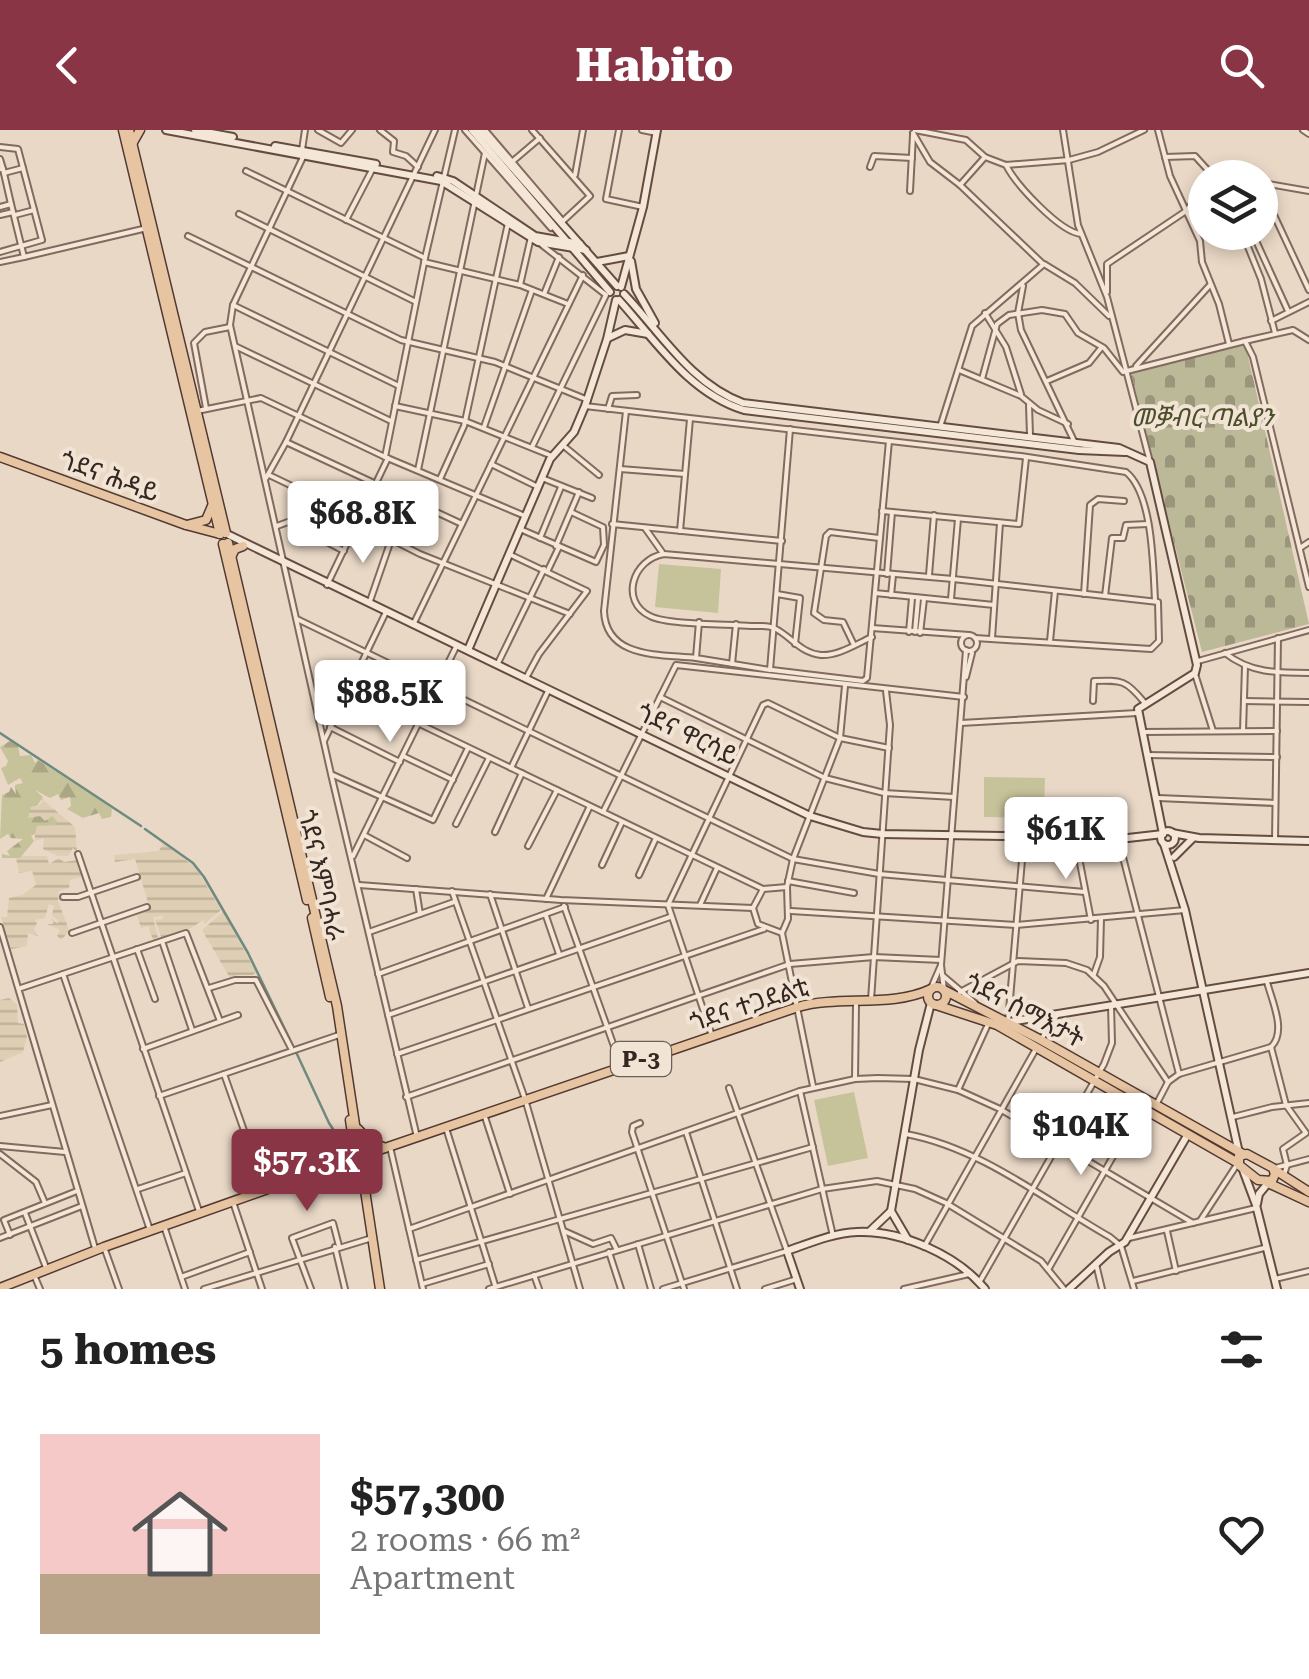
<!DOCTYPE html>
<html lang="en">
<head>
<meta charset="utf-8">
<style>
  :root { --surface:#fff; --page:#f2f2f2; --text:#222; --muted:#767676; --line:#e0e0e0; --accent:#8a3546 }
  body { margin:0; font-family:"Roboto Serif","Noto Sans Ethiopic",serif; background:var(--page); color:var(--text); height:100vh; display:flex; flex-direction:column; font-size:38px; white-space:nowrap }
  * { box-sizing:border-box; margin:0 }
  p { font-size:32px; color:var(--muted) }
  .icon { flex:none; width:55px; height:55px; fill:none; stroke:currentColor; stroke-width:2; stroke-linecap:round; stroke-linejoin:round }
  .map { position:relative; height:1159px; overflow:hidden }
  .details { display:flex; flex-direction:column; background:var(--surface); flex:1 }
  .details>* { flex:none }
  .controls { position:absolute; left:1188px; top:30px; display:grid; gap:20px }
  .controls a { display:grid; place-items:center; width:90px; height:90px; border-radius:50%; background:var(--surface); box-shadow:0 5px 15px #0003; font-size:50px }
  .price { position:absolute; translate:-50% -85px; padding:0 22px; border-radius:10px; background:#fff; color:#222; font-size:32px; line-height:65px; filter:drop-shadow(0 2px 5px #0008) }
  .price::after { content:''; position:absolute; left:50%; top:60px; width:30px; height:22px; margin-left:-15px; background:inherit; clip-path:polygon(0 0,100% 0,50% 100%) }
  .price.current { background:var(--accent); color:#fff }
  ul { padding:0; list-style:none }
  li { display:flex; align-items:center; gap:30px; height:250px; padding:0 40px }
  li+li { border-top:2px solid var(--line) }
  li span { display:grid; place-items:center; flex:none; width:280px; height:200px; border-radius:0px; color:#555 }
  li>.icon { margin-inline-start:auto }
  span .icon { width:120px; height:120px; fill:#fffc; stroke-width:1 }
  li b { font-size:42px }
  h2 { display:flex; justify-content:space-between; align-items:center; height:120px; padding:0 40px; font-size:42px }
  header { display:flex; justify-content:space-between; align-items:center; height:130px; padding:0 40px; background:var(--accent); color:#fff; font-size:45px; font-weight:800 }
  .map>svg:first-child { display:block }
</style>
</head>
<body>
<header><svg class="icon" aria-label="back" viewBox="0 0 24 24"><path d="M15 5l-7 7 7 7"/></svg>Habito<svg class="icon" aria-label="search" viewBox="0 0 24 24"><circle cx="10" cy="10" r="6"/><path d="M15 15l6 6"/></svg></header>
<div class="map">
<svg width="1309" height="1159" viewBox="0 0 1309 1159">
  <defs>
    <pattern id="farmland-rules" width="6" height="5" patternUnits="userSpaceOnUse" patternTransform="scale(2.5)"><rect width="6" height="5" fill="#decfb4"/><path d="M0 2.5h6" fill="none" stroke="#bfb29a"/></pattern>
    <pattern id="forest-firs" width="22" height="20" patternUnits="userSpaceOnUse" patternTransform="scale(2.5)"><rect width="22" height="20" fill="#c6c39b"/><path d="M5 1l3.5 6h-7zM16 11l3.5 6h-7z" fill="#aba785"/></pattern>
    <pattern id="cemetery-stones" width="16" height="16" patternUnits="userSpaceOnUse" patternTransform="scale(2.5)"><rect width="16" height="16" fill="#bcb999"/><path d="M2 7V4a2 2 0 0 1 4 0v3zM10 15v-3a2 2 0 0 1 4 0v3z" fill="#9a967c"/></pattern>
  </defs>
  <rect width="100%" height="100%" fill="#e9d8c6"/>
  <g fill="url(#farmland-rules)">
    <polygon points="41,668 75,697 77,722 73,718 68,726 58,726 43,719 44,708 35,711 35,700 43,689 39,686 36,691 34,688 26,690 31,677 37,677 43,671"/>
    <polygon points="163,713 196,738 221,780 205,793 203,790 185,802 162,809 155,790 163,789 163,786 153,787 158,808 153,810 148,796 141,798 137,785 150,779 135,729 115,732 114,725 159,721"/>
    <polygon points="22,726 47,726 49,734 59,728 64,732 78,730 83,749 81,747 70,750 69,758 59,761 58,771 69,800 64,807 60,810 57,805 60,800 47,794 53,794 52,788 58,794 58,791 52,785 54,776 49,774 45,788 35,790 37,793 34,799 38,806 28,803 27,816 11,819 1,787 7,787 9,768 22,765 36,755 32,741 19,743 16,728"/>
    <polygon points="223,782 256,842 253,845 236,845 237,848 230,848 202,800"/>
    <polygon points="9,868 17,874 18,893 24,894 27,907 23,922 0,932 0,870"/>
  </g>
  <g fill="#c6c39b">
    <polygon points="659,434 721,439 718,483 655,477"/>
    <polygon points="984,647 1045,648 1044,688 984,687"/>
    <polygon points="854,962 868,1028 828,1036 814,970"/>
  </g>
  <polygon fill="url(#forest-firs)" points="10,611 18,616 20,626 31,625 35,633 38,630 106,674 112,679 111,687 102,689 99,683 83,688 67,679 71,676 70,667 61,670 58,664 50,668 35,660 43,667 37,676 31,677 28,688 40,686 45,691 52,686 57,691 55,695 37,696 35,704 31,706 34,711 20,728 2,728 2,724 10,726 7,721 23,709 11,708 8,704 0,709 2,665 9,662 11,657 16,664 15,655 23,653 20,648 8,655 1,638 6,636 8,631 0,617"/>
  <polygon fill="url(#cemetery-stones)" points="1245,213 1309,494 1202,522 1131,243"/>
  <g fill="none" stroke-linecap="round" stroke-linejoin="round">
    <g stroke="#6f8a7e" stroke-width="2.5">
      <polyline points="0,603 141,696"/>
      <polyline points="145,699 193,733 204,747 248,823 293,916"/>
      <polyline points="296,922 329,993 344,1016"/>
    </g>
    <defs>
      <g id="street">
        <polyline points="318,0 341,13 352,0"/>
        <polyline points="380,0 394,11 393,22 406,26 418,37"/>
        <polyline points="465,0 551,98"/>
        <polyline points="485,0 561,89"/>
        <polyline points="532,0 590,66 563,91"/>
        <polyline points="619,0 606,69 643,77"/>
        <polyline points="642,0 657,3"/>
        <polyline points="915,0 966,10 985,27 1006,35 1069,30 1098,22 1144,0"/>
        <polyline points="1063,0 1078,95 1107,167 1150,332"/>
        <polyline points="1158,0 1170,46 1200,111 1202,132 1219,174 1229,214"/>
        <polyline points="1303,0 1309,4"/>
        <polyline points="913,3 930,32 960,55 985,27"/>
        <polyline points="0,17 18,19 42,110 0,122"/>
        <polyline points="302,20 305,0"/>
        <polyline points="304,25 233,175 230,195 331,644 417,1007"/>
        <polyline points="1165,27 1195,26 1215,48"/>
        <polyline points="0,29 3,39 0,39"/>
        <polyline points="513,31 540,8"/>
        <path d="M1006 35C1016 55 1060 102 1081 104"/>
        <polyline points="870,37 874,26 912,28"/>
        <polyline points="3,39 11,74"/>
        <polyline points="246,41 425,128"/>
        <polyline points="4,43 23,38"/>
        <polyline points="575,45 583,0"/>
        <polyline points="1263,53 1309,61"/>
        <polyline points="960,55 1043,134"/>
        <polyline points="910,61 913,5"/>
        <polyline points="0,77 11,74 13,82"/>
        <polyline points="1260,83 1269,80 1274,85 1309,160"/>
        <polyline points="239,84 414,171"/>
        <polyline points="0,85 13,82 24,127 147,98"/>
        <polyline points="15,85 34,80"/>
        <polyline points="346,90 373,38"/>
        <polyline points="1242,102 1261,149 1275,203"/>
        <polyline points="1252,102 1288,181"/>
        <polyline points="188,106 401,210 495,232 588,270"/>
        <polyline points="0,132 24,127"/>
        <polyline points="424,132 520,155 568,174"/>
        <polyline points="520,155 531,107"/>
        <polyline points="1023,156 1018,183 1021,200 1075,313"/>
        <polyline points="1107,162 1107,134 1186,81 1205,58"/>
        <polyline points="544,164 559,127"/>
        <polyline points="233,175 399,256"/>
        <polyline points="985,183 1006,217 1021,264"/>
        <polyline points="1271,191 1309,172"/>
        <polyline points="1245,211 1293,200 1309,210"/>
        <polyline points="235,216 391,291"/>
        <polyline points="1136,236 1210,155"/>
        <polyline points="959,240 1021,266 1038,280 1068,294"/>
        <polyline points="982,249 997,194 1009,185 1042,180 1065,184 1078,203 1104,218 1123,242 1245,211 1253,227 1309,457"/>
        <polyline points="1047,251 1089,233 1101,218"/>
        <polyline points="1029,275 1030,305"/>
        <polyline points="395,276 465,291 552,326"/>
        <path d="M585 276 1021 326 1126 342C1153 364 1153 436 1155 470"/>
        <polyline points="206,278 194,213 205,202 230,197"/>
        <polyline points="608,279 612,266 637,265"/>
        <polyline points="197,281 261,268 385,327 525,386"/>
        <path d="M626 281 604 481C606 529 660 524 696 528"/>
        <polyline points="484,297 532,160"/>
        <polyline points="940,297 972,196 1044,134 1075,153 1109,186"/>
        <polyline points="286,312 462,394"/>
        <polyline points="532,317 606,165 542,115"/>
        <polyline points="565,317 599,345"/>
        <polyline points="385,327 425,128 455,0"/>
        <polyline points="491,334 536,356"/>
        <polyline points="620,339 685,344"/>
        <polyline points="418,340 485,23"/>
        <polyline points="269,345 359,388"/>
        <polyline points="266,348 286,312 435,0"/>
        <polyline points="542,348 592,368"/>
        <polyline points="440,349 464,296 508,93"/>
        <polyline points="882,381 1019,394 1026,328"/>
        <polyline points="357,392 420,424 570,484"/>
        <polyline points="612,394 782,411"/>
        <polyline points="277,396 288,392 344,421"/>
        <polyline points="645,398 662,422"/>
        <polyline points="520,399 596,432 604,415 603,397 571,382"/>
        <polyline points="680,401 690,289"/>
        <polyline points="540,408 561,357"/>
        <polyline points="556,416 579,362"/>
        <polyline points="1300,418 1309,412"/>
        <polyline points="509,424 587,461 539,524 526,548"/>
        <polyline points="548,440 559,417"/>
        <polyline points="887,444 892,382"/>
        <polyline points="929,445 934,385"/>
        <polyline points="327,455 388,328"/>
        <polyline points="875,463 994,475"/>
        <polyline points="777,464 800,468 795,514"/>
        <polyline points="1084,464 1090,375 1098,369 1124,371"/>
        <polyline points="891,465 893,445"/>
        <polyline points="1105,466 1112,408 1123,408 1126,395 1148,394"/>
        <polyline points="951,469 958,389"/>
        <polyline points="370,471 391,410"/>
        <polyline points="297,489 793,729 879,744 1085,762"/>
        <polyline points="699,492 696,528 770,540 790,299"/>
        <polyline points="413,495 583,145"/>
        <polyline points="872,498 969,505"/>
        <polyline points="909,502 912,468"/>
        <polyline points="915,502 918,469"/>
        <polyline points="920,503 924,469"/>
        <circle cx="969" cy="513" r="8"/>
        <path d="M872 507C856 514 838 526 821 525 800 523 791 506 774 498 768 495 758 496 751 496 729 494 667 495 650 486 619 471 633 429 664 424L953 449 1158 472 1159 511 1151 519 975 508"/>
        <polyline points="992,508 1000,393"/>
        <polyline points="1050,511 1055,461"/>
        <polyline points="854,515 843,492 824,490 814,483 826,406 830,402 879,408"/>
        <path d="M1225 523C1250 543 1277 543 1309 543"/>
        <polyline points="1198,531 1309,500"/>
        <polyline points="498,533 544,439"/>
        <polyline points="732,534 736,494"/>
        <polyline points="772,540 863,551 867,548 889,311"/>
        <polyline points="1195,544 1213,601"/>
        <polyline points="966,547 972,523"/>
        <polyline points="349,560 763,759"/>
        <polyline points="660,567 825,648 884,663 954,667"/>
        <path d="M1093 571 1094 551C1122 550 1126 550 1144 572"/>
        <polyline points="1244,571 1309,572"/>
        <polyline points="961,593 1137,583"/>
        <polyline points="330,597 400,632"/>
        <polyline points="1243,601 1245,536"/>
        <polyline points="1142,602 1277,601"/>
        <polyline points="324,611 386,482"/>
        <polyline points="1147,625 1277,627"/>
        <polyline points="403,626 453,650"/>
        <polyline points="511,638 548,561"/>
        <polyline points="333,645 433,690 468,618"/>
        <polyline points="1158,668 1275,673"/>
        <polyline points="603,682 676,535 964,567"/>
        <polyline points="456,694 489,628"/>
        <polyline points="495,702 522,643"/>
        <polyline points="364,705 407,728"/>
        <polyline points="1075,707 1091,790"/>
        <polyline points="1118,708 1179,944"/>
        <polyline points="1275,710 1278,508"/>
        <polyline points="528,716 557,660"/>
        <polyline points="78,724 200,1084"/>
        <polyline points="353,726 457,515"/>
        <polyline points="602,735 622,692"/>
        <polyline points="639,745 656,708"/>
        <polyline points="788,751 854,763"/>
        <polyline points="359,755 561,770 753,778"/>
        <polyline points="416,759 420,784"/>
        <polyline points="452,761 525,969 580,1159"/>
        <polyline points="490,764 528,878"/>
        <polyline points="63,767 78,767 137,747"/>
        <polyline points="546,769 589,678"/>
        <polyline points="700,775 717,738"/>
        <polyline points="564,776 621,936"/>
        <polyline points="791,781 1016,795 1185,780"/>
        <polyline points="546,786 559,824"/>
        <polyline points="0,797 95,1118"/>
        <polyline points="369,802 454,772"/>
        <polyline points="72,803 147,777"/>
        <polyline points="782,803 758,794 753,778 763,759 787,757"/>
        <polyline points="163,814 192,900"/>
        <polyline points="137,819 155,869"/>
        <polyline points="941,835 966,520"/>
        <polyline points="63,844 150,1100"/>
        <polyline points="378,844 565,777"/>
        <polyline points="1094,844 1100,827 1101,789"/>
        <polyline points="942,845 975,873"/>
        <polyline points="21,858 186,803 220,891"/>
        <polyline points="209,858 235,850 256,850 291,918"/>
        <polyline points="931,858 941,835 944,860"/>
        <polyline points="960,862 1018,831 1066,833 1087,840 1104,856 1168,952"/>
        <polyline points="871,870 890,595 886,561"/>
        <polyline points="388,885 670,787"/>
        <polyline points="1008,892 1024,707"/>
        <polyline points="712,906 668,775 763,575 768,573 840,608 889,618"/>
        <polyline points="1042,908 1056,887"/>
        <polyline points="1271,917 1286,975 1306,1003 1283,1019 1287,1035 1284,1045"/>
        <polyline points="143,919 238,885"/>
        <polyline points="397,924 764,799"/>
        <polyline points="224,944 264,1057"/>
        <polyline points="855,949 856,874"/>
        <polyline points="813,956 782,803 788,789 787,757 793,729 840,608 845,556"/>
        <polyline points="958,960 989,892"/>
        <polyline points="800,961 833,1106"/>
        <polyline points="159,966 339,905"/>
        <polyline points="406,967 790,834 874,827 941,830"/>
        <path d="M1156 975 1168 952 1179 944 1271 917C1287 902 1272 871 1267 852"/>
        <polyline points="484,984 510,1064"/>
        <polyline points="0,986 52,975"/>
        <polyline points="1233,987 1272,977 1309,973"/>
        <polyline points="640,993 633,996 632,1002 684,1159"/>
        <polyline points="446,998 495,1155"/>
        <polyline points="686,1002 737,1159"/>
        <path d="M906 1004C981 1018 1045 1070 1110 1107L1121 1116 1134 1159"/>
        <polyline points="0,1016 65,1022"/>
        <polyline points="390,1017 423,1159"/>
        <polyline points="0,1024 36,1052 45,1073"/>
        <polyline points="1275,1038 1309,1029"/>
        <polyline points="138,1059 186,1043"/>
        <polyline points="233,1072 262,1159"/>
        <polyline points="25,1083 47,1140"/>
        <polyline points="1200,1091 1238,1033"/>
        <polyline points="164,1096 185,1159"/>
        <polyline points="409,1099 800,961 855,949 878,948 914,949 958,960 1000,979 1193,1093"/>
        <polyline points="564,1101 593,1114 611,1108 617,1120"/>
        <polyline points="1167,1101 1176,1141"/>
        <polyline points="10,1105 4,1090 77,1061"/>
        <polyline points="0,1108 82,1076"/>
        <polyline points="1129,1108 1256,1078"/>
        <polyline points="638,1114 651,1159"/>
        <polyline points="104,1117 119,1159"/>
        <polyline points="335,1117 345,1159"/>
        <polyline points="924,1117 1037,917"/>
        <polyline points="609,1122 621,1159"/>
        <polyline points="416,1130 813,1017"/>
        <polyline points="1096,1134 1102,1159"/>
        <polyline points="1049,1138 1146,969"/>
        <polyline points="34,1145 40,1159"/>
        <polyline points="534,1145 539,1159"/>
        <polyline points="181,1147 250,1122"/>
        <polyline points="1275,1149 1309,1141"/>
        <polyline points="980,1151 1104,934 1112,913 1111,875"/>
        <polyline points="1133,1151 1264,1118"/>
        <polyline points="422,1154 489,1134"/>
        <polyline points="204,1159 372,1108"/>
        <polyline points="311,1159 292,1108 333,1093 339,1116"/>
        <polyline points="489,1159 822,1059 877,1051 915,1059 946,1073 1041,1131 1064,1159"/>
        <polyline points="663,1159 787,1121 729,958"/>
        <polyline points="765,1159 797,1149"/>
        <polyline points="904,1159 969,1144"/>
      </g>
      <g id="secondary">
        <polyline points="166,0 441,51 538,112 586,120"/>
        <polyline points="195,0 233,7"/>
        <polyline points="472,0 610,162"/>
        <polyline points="479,0 617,156"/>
        <polyline points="275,16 376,34"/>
        <polyline points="437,46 453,51 535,106 580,114"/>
        <polyline points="631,131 636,159 655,193"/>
        <polyline points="597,132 629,126"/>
        <polyline points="621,157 643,77 657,0"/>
        <path d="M624 164C662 204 690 253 743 273L1119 318 1150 332 1197 535 1195 543 1138 579 1163 704"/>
        <path d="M619 170C656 211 689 263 744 280L1079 320 1125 322"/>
        <polyline points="608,208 625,200 648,204"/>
        <polyline points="229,405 810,686 863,702 882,704 1128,708 1163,704"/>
        <polyline points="468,520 550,329 574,302 585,276 607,209 616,170"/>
        <circle cx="1168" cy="708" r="7"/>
        <polyline points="1172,703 1199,708 1309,711"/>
        <polyline points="1164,714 1185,780 1239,1023"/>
        <polyline points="1174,727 1192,709"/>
        <polyline points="1009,892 1309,843"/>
        <polyline points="1243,1040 1256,1075 1277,1159"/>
        <polyline points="1257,1074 1259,1064 1268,1053"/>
        <polyline points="869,1102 891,1081"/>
        <polyline points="908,1110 891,1081 919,920 931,873"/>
        <path d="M800 1159 787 1121C810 1113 833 1103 857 1102 901 1100 957 1125 985 1159"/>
        <polyline points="1069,1159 1109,1122 1125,1112 1188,1004"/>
      </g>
      <g id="primary">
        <polyline points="123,0 220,404"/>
        <polyline points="129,0 226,403"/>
        <polyline points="132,14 140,0"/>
        <polyline points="0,327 186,395 220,404"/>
        <polyline points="187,395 206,390 212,376"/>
        <polyline points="228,413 337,876 380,1159"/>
        <polyline points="223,414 307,770"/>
        <polyline points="231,427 235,419 243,416"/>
        <polyline points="312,788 330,867"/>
        <circle cx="937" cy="866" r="9"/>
        <polyline points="944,860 1041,910 1243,1024"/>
        <polyline points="936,875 997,895 1238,1033"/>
        <polyline points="350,990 359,1050"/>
        <polyline points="358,999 370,1012 383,1017"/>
        <polygon points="1247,1024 1273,1038 1275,1044 1272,1051 1258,1050 1239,1035 1239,1026"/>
        <polyline points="1275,1040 1309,1062"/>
        <polyline points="1268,1053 1309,1072"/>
        <path d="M0 1158 104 1117 347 1031 798 877C840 865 891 878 931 859"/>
      </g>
    </defs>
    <use href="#street" stroke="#826a5e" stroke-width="8"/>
    <use href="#secondary" stroke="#644c41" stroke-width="10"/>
    <use href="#primary" stroke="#513a32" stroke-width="11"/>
    <use href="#street" stroke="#f5e7d8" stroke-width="4"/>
    <use href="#secondary" stroke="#f5e7d8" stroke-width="6"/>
    <use href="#primary" stroke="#e8c5a2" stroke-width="8"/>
  </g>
  <g text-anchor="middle" stroke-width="8" stroke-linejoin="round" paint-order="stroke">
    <rect fill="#f1e4d5" stroke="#6d5f56" stroke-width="2.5" x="611" y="912" width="60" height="34" rx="8"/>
    <g font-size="22" font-weight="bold" fill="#342620">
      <text x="641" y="937">P-3</text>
    </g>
    <g font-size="25" font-style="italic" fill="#4c4e29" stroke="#f1e4d5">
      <text x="1202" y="296">መቓብር ጣልያን</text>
    </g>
    <g font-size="25" fill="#342620" stroke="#f1e4d5">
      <text transform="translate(110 346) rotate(20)" y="9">ጎደና ሕዳይ</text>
      <text transform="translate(688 604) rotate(26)" y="9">ጎደና ዋርሳይ</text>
      <text transform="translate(322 745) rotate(77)" y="9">ጎደና እምባሓራ</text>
      <text transform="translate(749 874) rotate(-18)" y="9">ጎደና ተጋደልቲ</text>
      <text transform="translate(1025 880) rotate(28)" y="9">ጎደና ሰማእታት</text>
    </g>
  </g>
</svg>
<div class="controls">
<a><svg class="icon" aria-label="layers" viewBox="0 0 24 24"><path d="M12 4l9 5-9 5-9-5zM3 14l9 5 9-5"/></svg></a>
</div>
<b class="price" style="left:363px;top:436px">$68.8K</b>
<b class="price" style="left:390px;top:615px">$88.5K</b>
<b class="price" style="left:1066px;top:752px">$61K</b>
<b class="price" style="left:1081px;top:1048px">$104K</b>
<b class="price current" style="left:307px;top:1084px">$57.3K</b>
</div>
<section class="details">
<h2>5 homes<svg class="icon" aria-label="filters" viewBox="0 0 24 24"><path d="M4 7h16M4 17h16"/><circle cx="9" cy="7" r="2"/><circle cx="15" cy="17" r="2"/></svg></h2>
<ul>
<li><span style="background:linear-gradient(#f6c9c9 70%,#b9a48a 0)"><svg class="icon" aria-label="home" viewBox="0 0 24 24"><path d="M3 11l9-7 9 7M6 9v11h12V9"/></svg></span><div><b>$57,300</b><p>2 rooms · 66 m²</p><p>Apartment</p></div><svg class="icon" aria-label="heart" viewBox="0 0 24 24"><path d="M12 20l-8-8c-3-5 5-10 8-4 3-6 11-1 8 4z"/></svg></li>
</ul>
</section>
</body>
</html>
